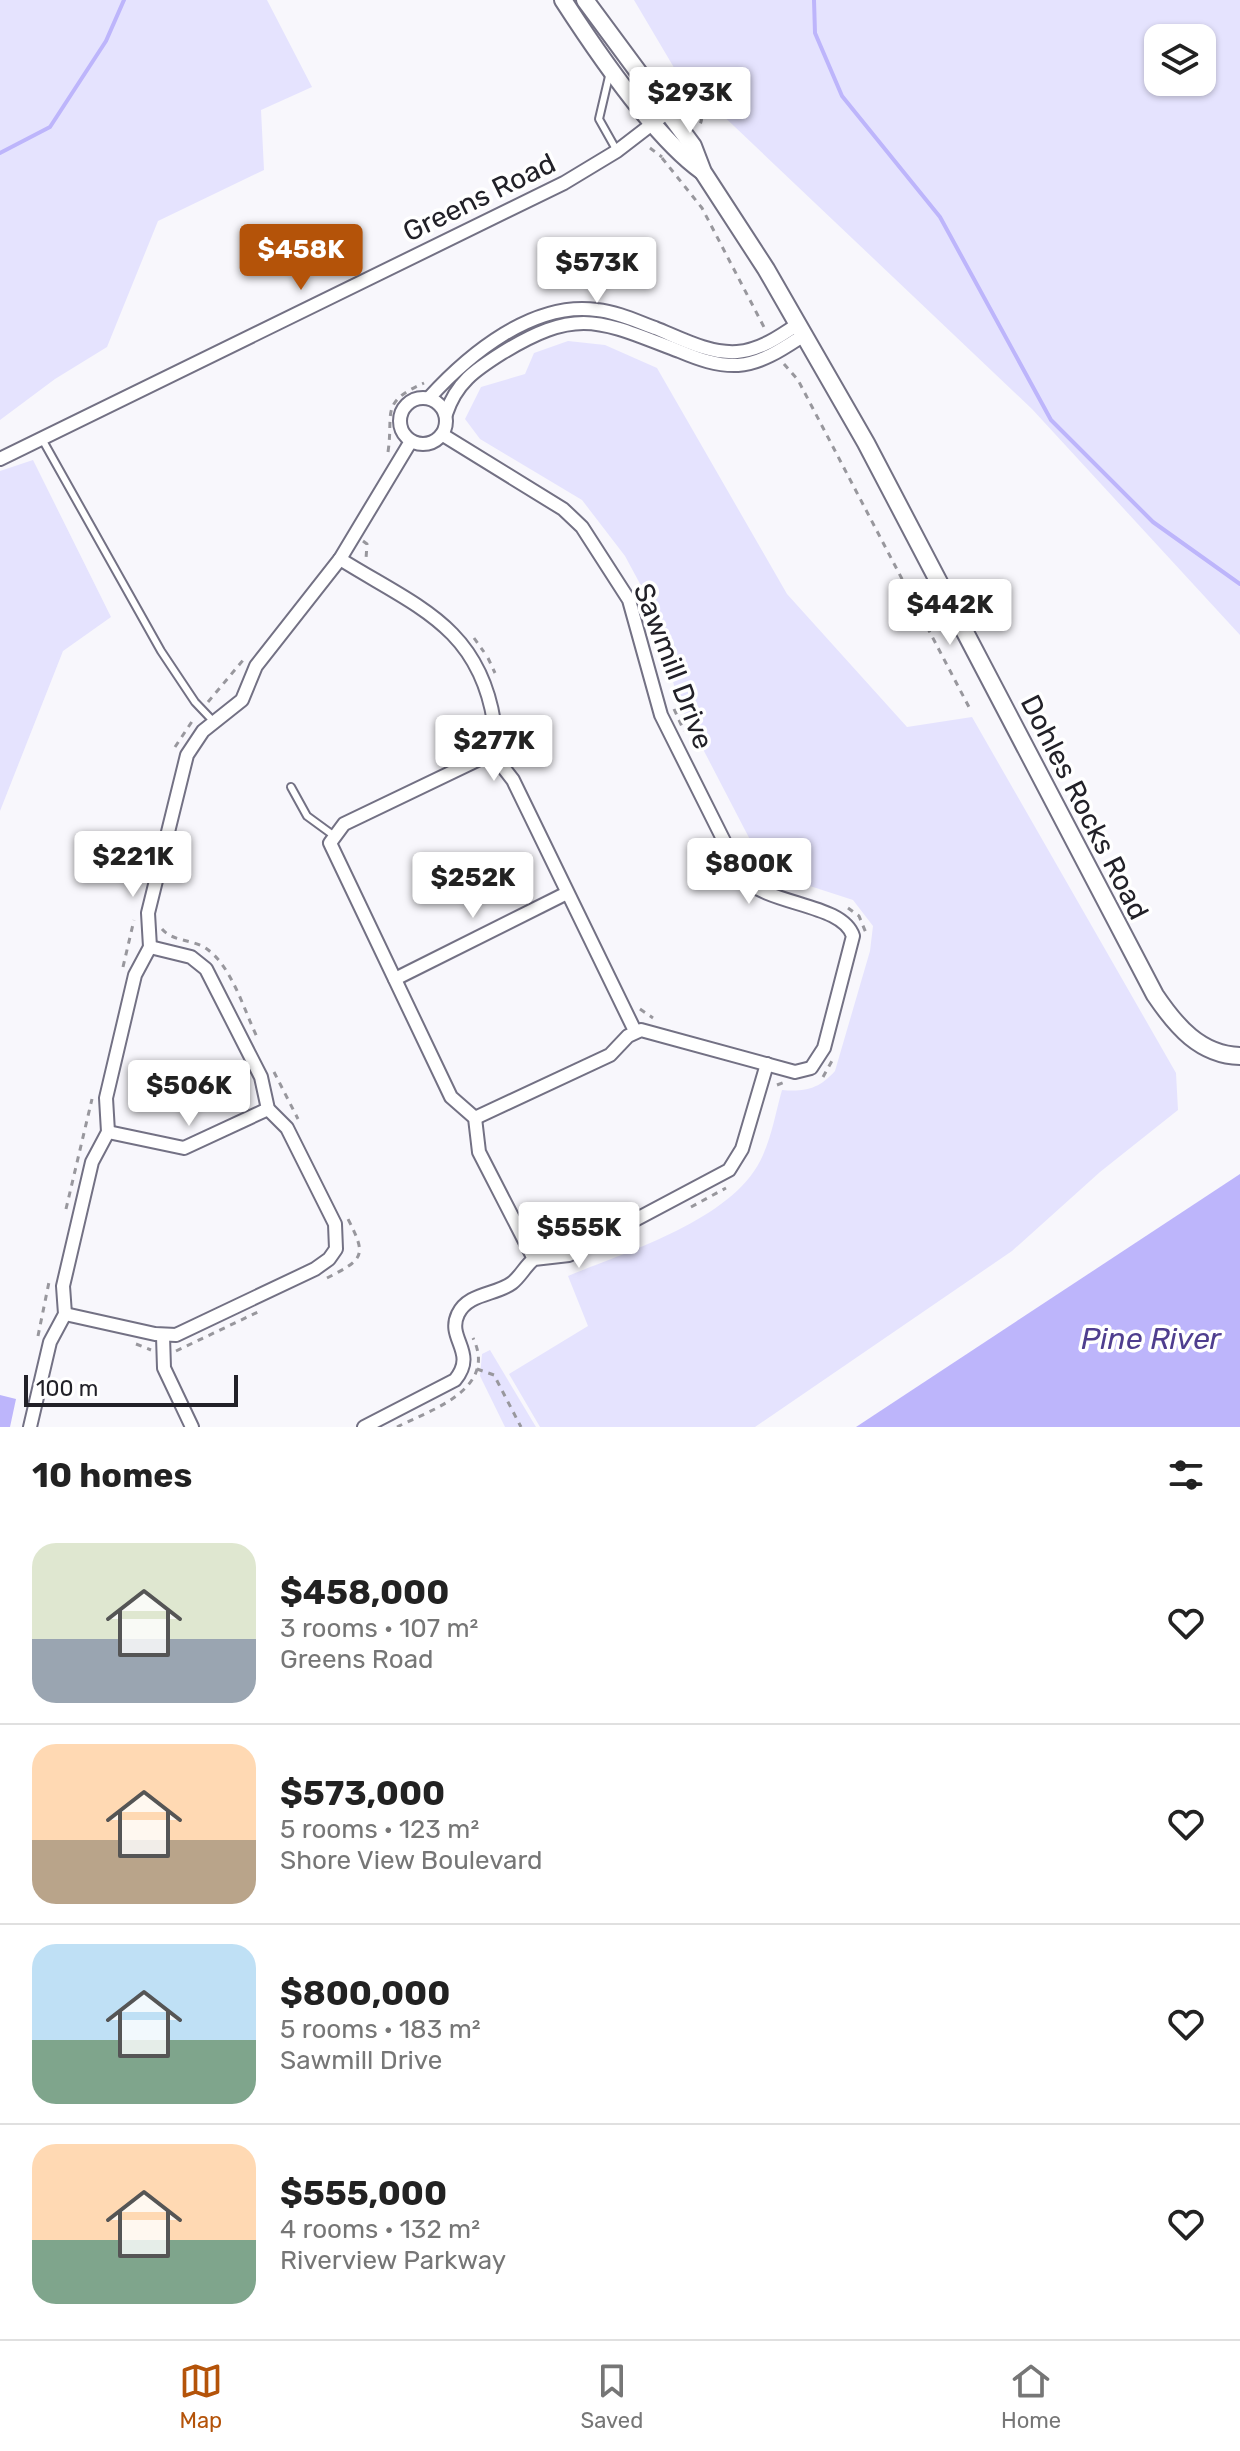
<!DOCTYPE html>
<html lang="en">
<head>
<meta charset="utf-8">
<style>
  :root { --surface:#fff; --page:#f6f6f6; --text:#222; --muted:#767676; --line:#e0e0e0; --accent:#b45309 }
  body { margin:0; font-family:Rubik,sans-serif; background:var(--page); color:var(--text); height:100vh; display:flex; flex-direction:column; font-size:30px; white-space:nowrap }
  * { box-sizing:border-box; margin:0 }
  p { font-size:26px; color:var(--muted) }
  .icon { flex:none; width:44px; height:44px; fill:none; stroke:currentColor; stroke-width:2; stroke-linecap:round; stroke-linejoin:round }
  .map { position:relative; height:1427px; overflow:hidden }
  .panel { display:flex; flex-direction:column; background:var(--surface); flex:1 }
  .panel>* { flex:none }
  .tools { position:absolute; left:1144px; top:24px; display:grid; gap:16px }
  .tools a { display:grid; place-items:center; width:72px; height:72px; border-radius:16px; background:var(--surface); box-shadow:0 2px 6px #0004; font-size:40px }
  .scale { position:absolute; left:24px; bottom:20px; width:214px; box-sizing:border-box; padding-left:8px; border:4px solid #222128; border-top:0; font-size:22px; line-height:28px; white-space:nowrap; color:#222128; -webkit-text-stroke:6px #fff; paint-order:stroke }
  .price { position:absolute; translate:-50% -68px; padding:0 18px; border-radius:8px; background:#fff; color:#222; font-size:26px; line-height:52px; filter:drop-shadow(0 2px 4px #0008) }
  .price::after { content:''; position:absolute; left:50%; top:48px; width:24px; height:18px; margin-left:-12px; background:inherit; clip-path:polygon(0 0,100% 0,50% 100%) }
  .price.current { background:var(--accent); color:#fff }
  ul { padding:0; list-style:none }
  li { display:flex; align-items:center; gap:24px; height:200px; padding:0 32px }
  li+li { border-top:2px solid var(--line) }
  li span { display:grid; place-items:center; flex:none; width:224px; height:160px; border-radius:24px; color:#555 }
  li>.icon { margin-inline-start:auto }
  span .icon { width:96px; height:96px; fill:#fffc; stroke-width:1 }
  li b { font-size:34px }
  h2 { display:flex; justify-content:space-between; align-items:center; height:96px; padding:0 32px; font-size:34px }
  .tab-bar { display:flex; justify-content:space-around; align-items:center; height:112px; border-top:2px solid var(--line); background:var(--surface); font-size:22px; color:var(--muted) }
  .tab-bar a { display:grid; justify-items:center; gap:4px }
  .tab-bar .current { color:var(--accent) }
  .map>svg:first-child { display:block }
</style>
</head>
<body>
<div class="map">
<svg width="1240" height="1427" viewBox="0 0 1240 1427">
  <rect width="100%" height="100%" fill="#f8f7fc"/>
  <g fill="#e5e3fe" fill-rule="evenodd">
    <polygon points="0,0 267,0 312,87 261,110 264,170 158,221 107,347 55,379 0,420"/>
    <path d="M634 0H1240V635L1032 409 676 71ZM1158 38H1202V82H1158Z"/>
    <path d="M568 341 605 345 657 368 787 594 907 727 972 717 1176 1073 1178 1110 1100 1172 1012 1251 755 1427H540L509 1374 588 1326 568 1276C628 1251 736 1219 763 1155 772 1135 776 1111 782 1090 805 1092 819 1089 835 1071L870 951 873 926 853 900 773 874 759 857 677 699 659 619 625 556 582 500 480 439 465 419 481 387 525 374 534 353Z"/>
    <polygon points="33,460 111,617 63,651 0,811 0,471"/>
    <polygon points="490,1350 536,1427 505,1427 480,1376 482,1354"/>
  </g>
  <g fill="#bdb5fb">
    <polygon points="1240,1174 1240,1427 856,1427"/>
    <polygon points="0,1395 16,1399 10,1427 0,1427"/>
  </g>
  <g fill="none" stroke-linecap="round" stroke-linejoin="round">
    <g stroke="#bdb5fb" stroke-width="4">
      <polyline points="814,0 815,33 842,96 940,217 1051,420 1153,522 1240,584"/>
      <polyline points="0,153 50,127 106,41 124,0"/>
    </g>
    <defs>
      <g id="service">
        <polyline points="610,72 599,119 617,151"/>
        <polyline points="42,439 161,651 195,702 214,722"/>
        <polyline points="291,787 307,816 333,835"/>
      </g>
      <g id="minor">
        <circle cx="423" cy="421" r="23"/>
        <path d="M429 398C469 354 533 301 597 310 617 312 636 321 655 328 680 338 709 354 737 352 760 350 779 337 798 324"/>
        <path d="M446 414C456 383 475 370 502 353 579 306 600 321 679 351 698 359 717 366 738 365 763 363 784 348 804 335"/>
        <path d="M443 435 563 509 582 527 629 600 661 715 742 877C769 906 842 903 853 936L824 1048 811 1068 795 1072 641 1030 628 1036 610 1055 475 1118"/>
        <polyline points="0,459 564,183 617,151 669,111"/>
        <path d="M340 559C415 606 479 626 494 722 495 732 491 742 492 753L513 780 635 1031"/>
        <polyline points="492,753 344,824 330,843 451,1097 475,1118 479,1152 534,1259"/>
        <polyline points="395,979 567,893"/>
        <polyline points="108,1132 184,1148 268,1109"/>
        <polyline points="65,1314 155,1334 176,1335 315,1269 329,1259 336,1249 335,1224 287,1128 268,1109 261,1077 206,969 191,957 150,947"/>
        <polyline points="163,1336 164,1368 192,1427"/>
        <polyline points="30,1427 50,1342 65,1314 63,1286 92,1162 108,1132 106,1098 135,975 150,947 148,913 187,755 203,731 242,700 256,666 340,559 411,441"/>
        <path d="M364 1427 455 1380C478 1352 446 1339 458 1314 468 1293 496 1295 512 1283 521 1276 525 1266 534 1259L569 1255 729 1170 742 1149 767 1064"/>
      </g>
      <g id="tertiary">
        <path d="M563 0C596 51 654 137 702 171"/>
        <path d="M585 0 693 146 703 172 766 269 866 443 1155 995C1176 1026 1200 1055 1240 1056"/>
      </g>
    </defs>
    <use href="#service" stroke="#737184" stroke-width="10"/>
    <use href="#minor" stroke="#737184" stroke-width="16"/>
    <use href="#tertiary" stroke="#737184" stroke-width="20"/>
    <g stroke="#98979d" stroke-width="3" stroke-dasharray="6 6" stroke-linecap="butt">
      <path d="M668 86C682 94 712 108 698 128"/>
      <polyline points="650,148 662,157"/>
      <polyline points="662,158 702,208 765,329"/>
      <polyline points="784,364 798,380 970,709"/>
      <path d="M388 452C394 412 379 403 424 383"/>
      <polyline points="363,541 367,544 366,559"/>
      <polyline points="646,610 653,633"/>
      <polyline points="474,638 484,652"/>
      <polyline points="488,658 495,673"/>
      <polyline points="208,702 244,659"/>
      <polyline points="674,709 684,731"/>
      <polyline points="508,731 519,766"/>
      <polyline points="175,747 193,720"/>
      <polyline points="848,908 859,916 866,933"/>
      <path d="M162 929C173 942 193 939 207 949 232 967 244 1010 257 1037"/>
      <polyline points="123,967 134,920"/>
      <polyline points="640,1009 653,1018"/>
      <polyline points="274,1072 298,1119"/>
      <polyline points="823,1077 833,1059"/>
      <polyline points="777,1085 785,1082"/>
      <polyline points="691,1207 726,1188"/>
      <polyline points="66,1209 92,1099"/>
      <path d="M327 1278C364 1259 367 1256 348 1219"/>
      <polyline points="38,1336 49,1282"/>
      <polyline points="136,1344 151,1350"/>
      <polyline points="176,1351 260,1311"/>
      <polyline points="477,1369 494,1375 521,1427"/>
      <path d="M397 1427C431 1410 498 1389 473 1338"/>
    </g>
    <use href="#service" stroke="#fff" stroke-width="6"/>
    <use href="#minor" stroke="#fff" stroke-width="12"/>
    <use href="#tertiary" stroke="#fff" stroke-width="16"/>
  </g>
  <g text-anchor="middle" stroke-width="7" stroke-linejoin="round" paint-order="stroke">
    <g font-size="28" fill="#222128" stroke="#fff">
      <text transform="translate(479 197) rotate(-26)" y="10">Greens Road</text>
      <text transform="translate(674 666) rotate(69)" y="10">Sawmill Drive</text>
      <text transform="translate(1085 807) rotate(63)" y="10">Dohles Rocks Road</text>
    </g>
    <g font-size="30" font-style="italic" fill="#4f3e8f" stroke="#fff">
      <text x="1151" y="1349">Pine River</text>
    </g>
  </g>
</svg>
<div class="tools">
<a><svg class="icon" aria-label="layers" viewBox="0 0 24 24"><path d="M12 4l9 5-9 5-9-5zM3 14l9 5 9-5"/></svg></a>
</div>
<div class="scale">100 m</div>
<b class="price" style="left:690px;top:135px">$293K</b>
<b class="price current" style="left:301px;top:292px">$458K</b>
<b class="price" style="left:597px;top:305px">$573K</b>
<b class="price" style="left:950px;top:647px">$442K</b>
<b class="price" style="left:494px;top:783px">$277K</b>
<b class="price" style="left:133px;top:899px">$221K</b>
<b class="price" style="left:749px;top:906px">$800K</b>
<b class="price" style="left:473px;top:920px">$252K</b>
<b class="price" style="left:189px;top:1128px">$506K</b>
<b class="price" style="left:579px;top:1270px">$555K</b>
</div>
<section class="panel">
<h2>10 homes<svg class="icon" aria-label="filters" viewBox="0 0 24 24"><path d="M4 7h16M4 17h16"/><circle cx="9" cy="7" r="2"/><circle cx="15" cy="17" r="2"/></svg></h2>
<ul>
<li><span style="background:linear-gradient(#dfe7d0 60%,#9aa5b1 0)"><svg class="icon" aria-label="home" viewBox="0 0 24 24"><path d="M3 11l9-7 9 7M6 9v11h12V9"/></svg></span><div><b>$458,000</b><p>3 rooms · 107 m²</p><p>Greens Road</p></div><svg class="icon" aria-label="heart" viewBox="0 0 24 24"><path d="M12 20l-8-8c-3-5 5-10 8-4 3-6 11-1 8 4z"/></svg></li>
<li><span style="background:linear-gradient(#ffd9b3 60%,#b9a48a 0)"><svg class="icon" aria-label="home" viewBox="0 0 24 24"><path d="M3 11l9-7 9 7M6 9v11h12V9"/></svg></span><div><b>$573,000</b><p>5 rooms · 123 m²</p><p>Shore View Boulevard</p></div><svg class="icon" aria-label="heart" viewBox="0 0 24 24"><path d="M12 20l-8-8c-3-5 5-10 8-4 3-6 11-1 8 4z"/></svg></li>
<li><span style="background:linear-gradient(#bfe0f5 60%,#7fa58c 0)"><svg class="icon" aria-label="home" viewBox="0 0 24 24"><path d="M3 11l9-7 9 7M6 9v11h12V9"/></svg></span><div><b>$800,000</b><p>5 rooms · 183 m²</p><p>Sawmill Drive</p></div><svg class="icon" aria-label="heart" viewBox="0 0 24 24"><path d="M12 20l-8-8c-3-5 5-10 8-4 3-6 11-1 8 4z"/></svg></li>
<li><span style="background:linear-gradient(#ffd9b3 60%,#7fa58c 0)"><svg class="icon" aria-label="home" viewBox="0 0 24 24"><path d="M3 11l9-7 9 7M6 9v11h12V9"/></svg></span><div><b>$555,000</b><p>4 rooms · 132 m²</p><p>Riverview Parkway</p></div><svg class="icon" aria-label="heart" viewBox="0 0 24 24"><path d="M12 20l-8-8c-3-5 5-10 8-4 3-6 11-1 8 4z"/></svg></li>
</ul>
</section>
<nav class="tab-bar">
<a class="current"><svg class="icon" aria-label="map" viewBox="0 0 24 24"><path d="M3 6l6-2 6 2 6-2v14l-6 2-6-2-6 2zM9 4v14M15 6v14"/></svg>Map</a>
<a><svg class="icon" aria-label="saved" viewBox="0 0 24 24"><path d="M7 4h10v16l-5-4-5 4z"/></svg>Saved</a>
<a><svg class="icon" aria-label="home" viewBox="0 0 24 24"><path d="M3 11l9-7 9 7M6 9v11h12V9"/></svg>Home</a>
</nav>
</body>
</html>
